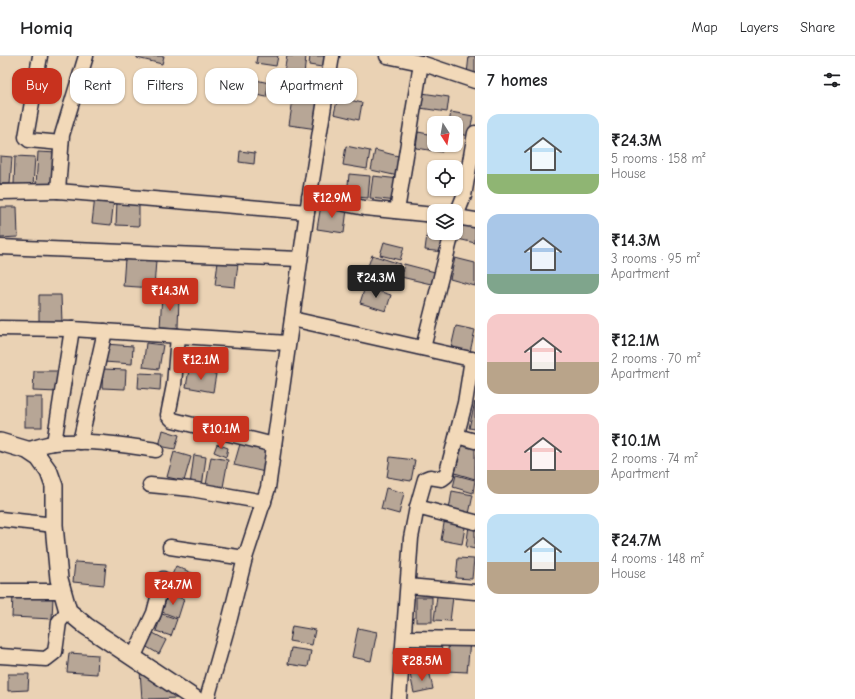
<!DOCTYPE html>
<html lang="en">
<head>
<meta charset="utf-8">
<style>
  :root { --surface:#fff; --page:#f6f6f6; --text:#202124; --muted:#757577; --line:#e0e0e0; --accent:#c8321e }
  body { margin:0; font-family:"Comic Neue",sans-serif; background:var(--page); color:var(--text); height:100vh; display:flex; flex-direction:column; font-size:15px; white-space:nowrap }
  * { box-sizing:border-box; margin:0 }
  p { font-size:13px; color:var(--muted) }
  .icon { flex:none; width:22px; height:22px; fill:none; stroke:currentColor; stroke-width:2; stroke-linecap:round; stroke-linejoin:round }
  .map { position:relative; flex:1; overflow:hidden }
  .sheet { display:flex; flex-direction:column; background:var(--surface); width:380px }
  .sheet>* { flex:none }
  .hud { position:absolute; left:12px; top:12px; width:380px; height:36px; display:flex; gap:8px }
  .needle { width:26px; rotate:169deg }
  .buttons { position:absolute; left:427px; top:60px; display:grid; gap:8px }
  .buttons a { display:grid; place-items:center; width:36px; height:36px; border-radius:8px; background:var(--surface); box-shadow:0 1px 3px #0004; font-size:20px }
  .price { position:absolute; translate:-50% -34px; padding:0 9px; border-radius:4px; background:var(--accent); color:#fff; font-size:13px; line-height:26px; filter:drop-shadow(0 1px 2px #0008) }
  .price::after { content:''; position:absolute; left:50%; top:24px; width:12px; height:9px; margin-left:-6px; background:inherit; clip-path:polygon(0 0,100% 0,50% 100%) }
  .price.current { background:#222; color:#fff }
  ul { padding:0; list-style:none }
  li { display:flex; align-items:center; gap:12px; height:100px; padding:0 12px }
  li span { display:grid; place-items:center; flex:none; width:112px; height:80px; border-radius:12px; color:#555 }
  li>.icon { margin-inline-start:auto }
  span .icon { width:48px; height:48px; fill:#fffc; stroke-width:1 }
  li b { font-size:17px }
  h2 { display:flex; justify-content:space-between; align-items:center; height:48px; padding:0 12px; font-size:17px }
  .pill { padding:0 14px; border-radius:12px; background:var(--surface); box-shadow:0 1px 3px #0004; font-size:14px; line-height:36px }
  .pill.current { background:var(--accent); color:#fff }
  header { display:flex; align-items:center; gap:24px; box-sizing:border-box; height:56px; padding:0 20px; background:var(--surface); border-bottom:1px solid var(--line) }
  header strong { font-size:19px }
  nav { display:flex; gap:22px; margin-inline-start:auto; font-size:14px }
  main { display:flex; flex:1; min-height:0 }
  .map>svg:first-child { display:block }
</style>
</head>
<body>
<header>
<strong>Homiq</strong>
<nav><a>Map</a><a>Layers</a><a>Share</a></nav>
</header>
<main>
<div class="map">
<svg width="475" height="643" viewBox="0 0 475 643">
  <rect width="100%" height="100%" fill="#ead2b4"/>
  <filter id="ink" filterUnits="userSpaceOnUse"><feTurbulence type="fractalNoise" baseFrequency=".025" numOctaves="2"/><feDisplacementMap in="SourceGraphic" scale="8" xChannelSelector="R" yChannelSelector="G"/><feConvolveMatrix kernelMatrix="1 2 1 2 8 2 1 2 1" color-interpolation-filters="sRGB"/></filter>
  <g filter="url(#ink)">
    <g fill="#b7a696" stroke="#22223b">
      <polygon points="137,0 164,0 162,8 137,2"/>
      <polygon points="257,0 278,0 276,10 256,7"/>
      <polygon points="287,0 306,0 304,19 284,16"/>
      <polygon points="310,0 330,0 328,12 309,9"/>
      <polygon points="469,0 475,0 475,19 467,18"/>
      <polygon points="243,21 269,27 266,41 240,35"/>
      <polygon points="294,37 322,41 317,73 289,69"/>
      <polygon points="422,37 449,41 447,56 420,52"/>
      <polygon points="338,41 362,47 359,64 334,58"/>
      <polygon points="451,56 473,60 469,80 456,77 456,67 449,67"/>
      <polygon points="418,76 434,79 434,89 443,89 442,96 416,92"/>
      <polygon points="346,90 370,95 367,113 343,109"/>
      <polygon points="375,94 402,101 398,120 371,114"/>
      <polygon points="240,95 255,97 254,108 239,106"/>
      <polygon points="38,96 58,97 56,131 36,130"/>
      <polygon points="0,100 12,101 10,128 0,128"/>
      <polygon points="15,100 35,101 33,130 14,129"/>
      <polygon points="349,118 370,120 368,142 347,140"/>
      <polygon points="373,120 399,123 397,145 370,142"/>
      <polygon points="95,141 114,143 111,169 92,167"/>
      <polygon points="117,144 139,144 139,170 116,169"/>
      <polygon points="321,149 347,153 344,177 317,173"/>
      <polygon points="0,151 17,151 18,181 0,182"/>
      <polygon points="429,163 434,164 434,177 446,177 444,196 425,194"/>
      <polygon points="462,166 475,169 475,187 458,183"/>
      <polygon points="384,186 404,191 400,204 380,199"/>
      <polygon points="372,199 400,208 396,222 367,213"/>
      <polygon points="125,202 156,204 154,232 123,230"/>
      <polygon points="455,202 475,207 475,230 450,223"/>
      <polygon points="218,206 238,208 235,231 215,229"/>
      <polygon points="404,208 435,216 431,228 401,221"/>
      <polygon points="365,231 391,239 386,255 360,247"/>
      <polygon points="39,239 61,239 62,267 39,267"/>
      <polygon points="162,239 179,240 178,272 160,271"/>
      <polygon points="456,270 475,274 470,296 451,292"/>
      <polygon points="146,287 163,289 159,313 143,311"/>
      <polygon points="105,288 133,290 132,308 104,306"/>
      <polygon points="103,313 126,314 125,333 102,332"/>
      <polygon points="189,314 216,318 213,336 186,331"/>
      <polygon points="34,315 59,315 59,336 33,335"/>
      <polygon points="139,317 161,318 160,334 138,332"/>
      <rect x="25" y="341" width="17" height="30"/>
      <polygon points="475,346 475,373 469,372"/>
      <polygon points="163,374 179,379 175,393 159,390"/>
      <polygon points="463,387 475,390 475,423 455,417"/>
      <polygon points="217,388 228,392 226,401 214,396"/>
      <polygon points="240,388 270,395 265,416 234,409"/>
      <polygon points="174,396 191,401 184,425 167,421"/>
      <polygon points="194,399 206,401 202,431 190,429"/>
      <polygon points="211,401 228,404 223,431 206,429"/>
      <polygon points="390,401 415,404 411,425 387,421"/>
      <polygon points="456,419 475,424 473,437 453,431"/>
      <polygon points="386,432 404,437 399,458 381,453"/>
      <polygon points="452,435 473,439 469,458 449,454"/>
      <polygon points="445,462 466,466 462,488 441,484"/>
      <polygon points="469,470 475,471 475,493 466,491"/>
      <polygon points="458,502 474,503 472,523 456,522"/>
      <polygon points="75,506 106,508 104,529 73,526"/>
      <polygon points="176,510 194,518 185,539 166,532"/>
      <polygon points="168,538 184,543 178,562 162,556"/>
      <polygon points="13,539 53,541 52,563 12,561"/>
      <polygon points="437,540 453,541 450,565 434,564"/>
      <rect x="416" y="541" width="16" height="25"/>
      <polygon points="162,558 177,563 171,580 156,575"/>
      <polygon points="292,570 315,574 312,589 289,585"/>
      <polygon points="358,572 377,576 371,605 352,601"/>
      <polygon points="153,577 166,584 159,598 145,590"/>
      <polygon points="449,583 470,585 467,616 446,615"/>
      <polygon points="416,584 442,584 441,610 416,610"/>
      <polygon points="291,592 311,595 308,611 288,608"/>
      <polygon points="69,597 98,599 97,618 67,616"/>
      <polygon points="429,614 433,633 414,637 410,618"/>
      <polygon points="140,615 180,642 142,643"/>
      <polygon points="8,618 29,618 28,634 8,635"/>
    </g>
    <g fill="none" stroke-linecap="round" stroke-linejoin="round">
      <defs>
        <g id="minor">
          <polyline points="40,0 26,81 29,84 61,87"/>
          <polyline points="86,0 62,79 58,135 307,156"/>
          <polyline points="387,0 421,7 475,25"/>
          <polyline points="0,136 58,135"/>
          <polyline points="309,141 365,152 434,159"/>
          <polyline points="397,155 421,7"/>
          <polyline points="456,160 464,140 475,77"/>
          <polyline points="456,161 475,164"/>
          <polyline points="0,191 300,203"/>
          <polyline points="292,263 475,304"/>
          <polyline points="0,272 72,273 288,287"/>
          <polyline points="178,280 174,329 168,359 173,364 274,389"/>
          <polyline points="423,292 452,177"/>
          <polyline points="457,380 475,385"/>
          <polyline points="80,386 105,275"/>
          <polyline points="54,387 72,273"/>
          <path d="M27 394C36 391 45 388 54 387 88 383 123 389 156 394"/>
          <polyline points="150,429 191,433 264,446"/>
          <polyline points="417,451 425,423 430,421 442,423 446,420 465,347 472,303"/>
          <polyline points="0,463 54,469"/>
          <polyline points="170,491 245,502"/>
          <polyline points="408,530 475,536"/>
          <polyline points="0,535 62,535"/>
          <polyline points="405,582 475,583"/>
          <polyline points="0,600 46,603 55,596 59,566 68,555"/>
          <polyline points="133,602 154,557 163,523"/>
          <polyline points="207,643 230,562 245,502 268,432 307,156 332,0"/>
          <polyline points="399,643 411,482 417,451 475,466"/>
        </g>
        <polyline id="tertiary" points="0,386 27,394 39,402 49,416 54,430 54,469 59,523 68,555 86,570 195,643"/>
      </defs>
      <use href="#minor" stroke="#22223b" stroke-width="17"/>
      <use href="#tertiary" stroke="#22223b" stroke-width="20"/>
      <use href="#minor" stroke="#f2d9b9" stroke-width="14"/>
      <use href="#tertiary" stroke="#f2d9b9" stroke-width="17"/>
    </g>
  </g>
</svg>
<div class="buttons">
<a><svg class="needle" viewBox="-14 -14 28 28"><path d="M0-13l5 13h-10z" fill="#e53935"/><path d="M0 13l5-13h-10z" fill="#757577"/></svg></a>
<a><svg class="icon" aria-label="locate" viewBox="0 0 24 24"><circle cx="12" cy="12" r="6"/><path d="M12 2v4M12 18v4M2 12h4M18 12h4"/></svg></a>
<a><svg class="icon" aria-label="layers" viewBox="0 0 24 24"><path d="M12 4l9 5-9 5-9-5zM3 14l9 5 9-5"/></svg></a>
</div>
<b class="price" style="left:332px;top:163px">₹12.9M</b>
<b class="price current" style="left:376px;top:243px">₹24.3M</b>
<b class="price" style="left:170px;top:256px">₹14.3M</b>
<b class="price" style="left:201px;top:325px">₹12.1M</b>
<b class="price" style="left:221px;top:394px">₹10.1M</b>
<b class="price" style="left:173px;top:550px">₹24.7M</b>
<b class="price" style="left:422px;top:626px">₹28.5M</b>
<div class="hud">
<a class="pill current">Buy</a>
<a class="pill">Rent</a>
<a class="pill">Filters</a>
<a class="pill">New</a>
<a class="pill">Apartment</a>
</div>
</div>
<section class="sheet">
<h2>7 homes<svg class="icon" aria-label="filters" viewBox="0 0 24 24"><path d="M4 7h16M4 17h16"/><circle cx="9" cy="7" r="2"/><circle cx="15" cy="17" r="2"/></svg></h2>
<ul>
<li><span style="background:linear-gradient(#bfe0f5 75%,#8fb573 0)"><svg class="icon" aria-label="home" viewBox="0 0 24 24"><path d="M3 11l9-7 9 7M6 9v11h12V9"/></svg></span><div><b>₹24.3M</b><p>5 rooms · 158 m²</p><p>House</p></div></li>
<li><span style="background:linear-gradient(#a9c7e8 75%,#7fa58c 0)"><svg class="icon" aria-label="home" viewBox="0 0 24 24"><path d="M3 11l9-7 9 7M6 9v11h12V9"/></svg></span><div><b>₹14.3M</b><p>3 rooms · 95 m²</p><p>Apartment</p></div></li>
<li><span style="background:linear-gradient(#f6c9c9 60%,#b9a48a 0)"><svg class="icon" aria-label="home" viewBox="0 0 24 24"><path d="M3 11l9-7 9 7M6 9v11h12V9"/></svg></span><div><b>₹12.1M</b><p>2 rooms · 70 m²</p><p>Apartment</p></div></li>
<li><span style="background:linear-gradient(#f6c9c9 70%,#b9a48a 0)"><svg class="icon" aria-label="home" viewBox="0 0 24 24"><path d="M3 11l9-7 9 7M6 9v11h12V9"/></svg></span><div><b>₹10.1M</b><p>2 rooms · 74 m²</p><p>Apartment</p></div></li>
<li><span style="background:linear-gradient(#bfe0f5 60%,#b9a48a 0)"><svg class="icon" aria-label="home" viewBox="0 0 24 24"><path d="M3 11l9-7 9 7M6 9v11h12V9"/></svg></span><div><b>₹24.7M</b><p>4 rooms · 148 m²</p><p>House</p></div></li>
</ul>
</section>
</main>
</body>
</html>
